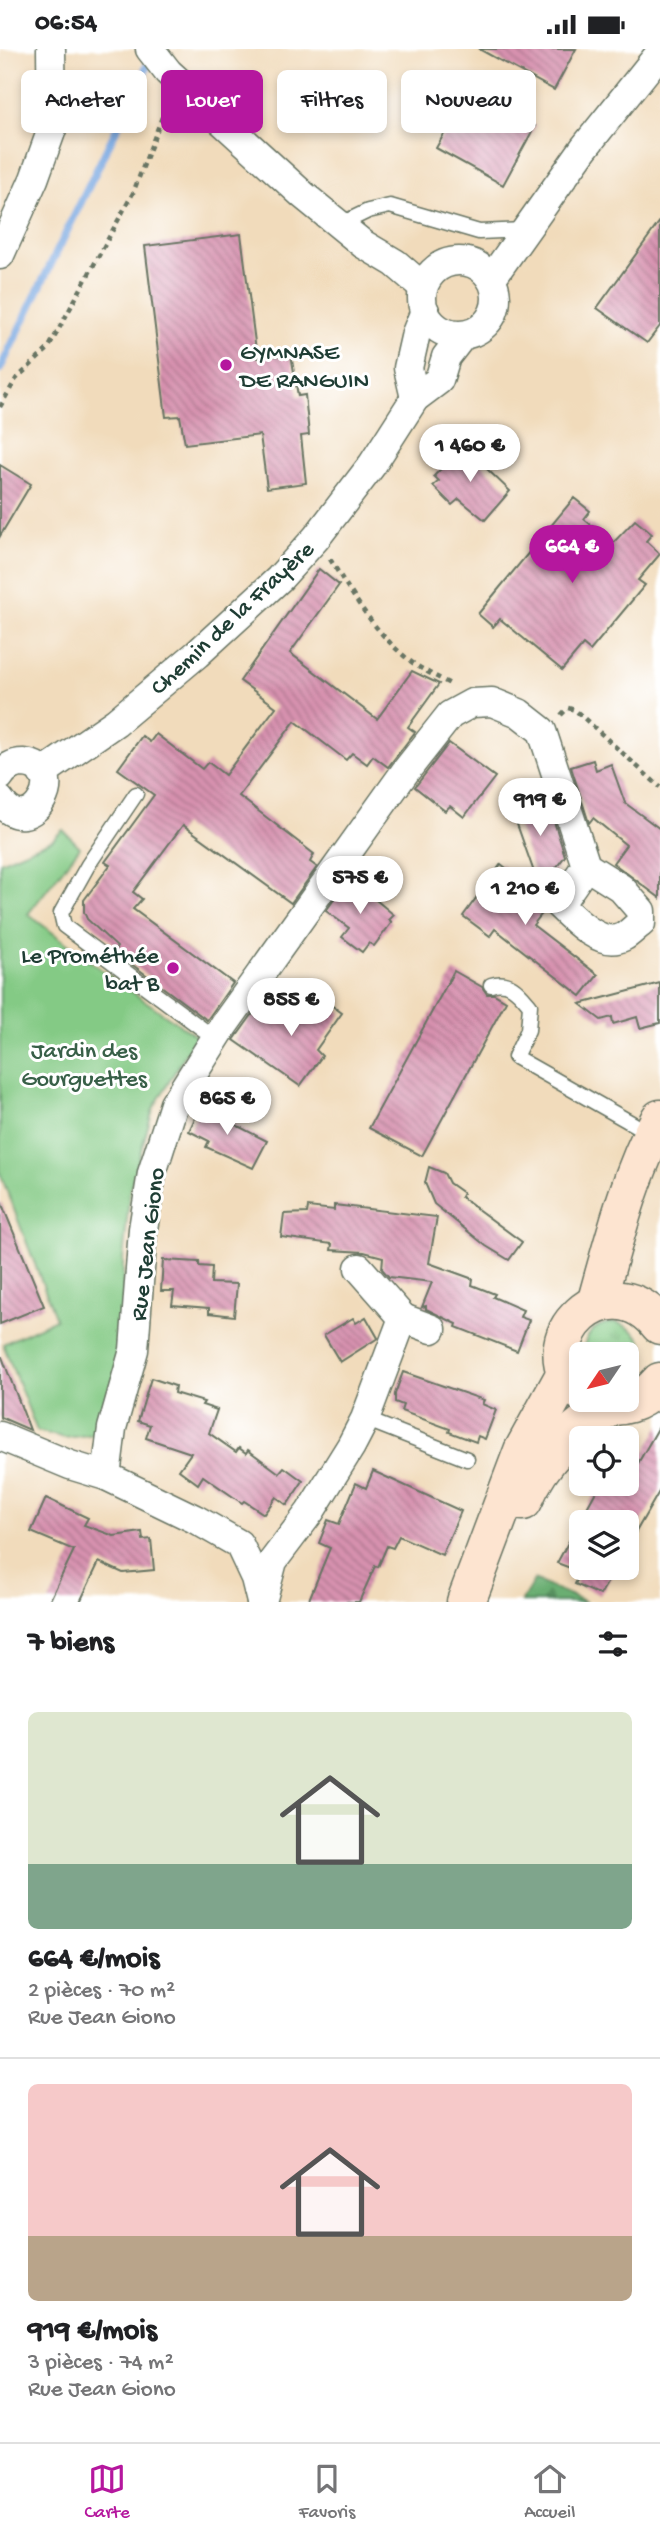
<!DOCTYPE html>
<html lang="fr">
<head>
<meta charset="utf-8">
<style>
  :root { --surface:#fff; --page:#f2f2f2; --text:#202124; --muted:#757577; --line:#e0e0e0; --accent:#b5179e }
  body { margin:0; font-family:"Gochi Hand",sans-serif; background:var(--page); color:var(--text); height:100vh; display:flex; flex-direction:column; font-size:26px; white-space:nowrap }
  * { box-sizing:border-box; margin:0 }
  p { font-size:23px; color:var(--muted) }
  .icon { flex:none; width:38px; height:38px; fill:none; stroke:currentColor; stroke-width:2; stroke-linecap:round; stroke-linejoin:round }
  .map { position:relative; height:1553px; overflow:hidden }
  .side { display:flex; flex-direction:column; background:var(--surface); flex:1 }
  .side>* { flex:none }
  .hud { position:absolute; left:21px; top:21px; width:620px; height:63px; display:flex; gap:14px }
  .needle { width:46px; rotate:235deg }
  .buttons { position:absolute; left:569px; top:1293px; display:grid; gap:14px }
  .buttons a { display:grid; place-items:center; width:70px; height:70px; border-radius:10px; background:var(--surface); box-shadow:0 4px 10px #0003; font-size:35px }
  .price { position:absolute; translate:-50% -60px; padding:0 16px; border-radius:24px; background:#fff; color:#222; font-size:23px; line-height:46px; filter:drop-shadow(0 2px 4px #0008) }
  .price::after { content:''; position:absolute; left:50%; top:42px; width:21px; height:16px; margin-left:-10px; background:inherit; clip-path:polygon(0 0,100% 0,50% 100%) }
  .price.current { background:var(--accent); color:#fff }
  ul { padding:0; list-style:none }
  li { display:grid; align-content:center; gap:14px; height:371px; padding:0 28px }
  li+li { border-top:2px solid var(--line) }
  li span { display:grid; place-items:center; height:217px; border-radius:10px; color:#555 }
  li>.icon { margin-inline-start:auto }
  span .icon { width:126px; height:126px; fill:#fffc; stroke-width:1 }
  li b { font-size:30px }
  h2 { display:flex; justify-content:space-between; align-items:center; height:84px; padding:0 28px; font-size:30px }
  .chip { padding:0 24px; border-radius:10px; background:var(--surface); box-shadow:0 4px 10px #0003; font-size:24px; line-height:63px }
  .chip.current { background:var(--accent); color:#fff }
  .status { display:flex; justify-content:space-between; align-items:center; height:49px; padding:0 35px; background:var(--surface); direction:ltr }
  .status svg { height:19px; fill:currentColor }
  .tab-bar { display:flex; justify-content:space-around; align-items:center; height:98px; border-top:2px solid var(--line); background:var(--surface); font-size:19px; color:var(--muted) }
  .tab-bar a { display:grid; justify-items:center; gap:4px }
  .tab-bar .current { color:var(--accent) }
  .map>svg:first-child { display:block }
</style>
</head>
<body>
<div class="status"><b>06:54</b><svg viewBox="0 0 49 12"><path d="M0 12V9h3v3zM5 12V6h3v6zM10 12V3h3v9zM15 12V0h3v12zM26 1h20v11H26zM47 4h2v5h-2z"/></svg></div>
<div class="map">
<svg width="660" height="1553" viewBox="0 0 660 1553">
  <defs>
    <pattern id="grass-tufts" width="24" height="20" patternUnits="userSpaceOnUse" patternTransform="scale(1.75)"><rect width="24" height="20" fill="#84ca85"/><path d="M3 7l-1-3M5 7V3M7 7l1-3M15 17l-1-3M17 17v-4M19 17l1-3" fill="none" stroke="#6ba56e"/></pattern>
    <pattern id="forest-firs" width="22" height="20" patternUnits="userSpaceOnUse" patternTransform="scale(1.75)"><rect width="22" height="20" fill="#6bae72"/><path d="M5 1l3.5 6h-7zM16 11l3.5 6h-7z" fill="#578f5e"/></pattern>
    <pattern id="building-back-hatch" width="6" height="6" patternUnits="userSpaceOnUse" patternTransform="scale(1.75)"><rect width="6" height="6" fill="#d791af"/><path d="M-1 5l2 2M0 0l6 6M5-1l2 2" fill="none" stroke="#ae788f"/></pattern>
  </defs>
  <rect width="100%" height="100%" fill="#fff"/>
  <filter id="ink" filterUnits="userSpaceOnUse"><feTurbulence type="fractalNoise" baseFrequency=".0143" numOctaves="2"/><feDisplacementMap in="SourceGraphic" scale="14" xChannelSelector="R" yChannelSelector="G"/><feConvolveMatrix kernelMatrix="1 2 1 2 8 2 1 2 1" color-interpolation-filters="sRGB"/></filter>
  <filter id="wash" filterUnits="userSpaceOnUse"><feTurbulence type="fractalNoise" baseFrequency=".00686" numOctaves="4" result="noise"/><feDisplacementMap in="SourceGraphic" scale="28" xChannelSelector="R" yChannelSelector="G"/><feGaussianBlur stdDeviation="1.57" result="paint"/><feColorMatrix in="noise" values="0 0 0 0 0 0 0 0 0 0 0 0 0 0 0 0 0 1.4 0 .05"/><feComposite in="paint" operator="in"/></filter>
  <g filter="url(#wash)">
    <rect width="100%" height="100%" fill="#f1dbbb"/>
    <path fill="url(#grass-tufts)" stroke="#52845c" stroke-width="2" d="M613 1273C647 1280 657 1315 627 1335L626 1306H581C586 1286 592 1276 613 1273Z"/>
    <polygon fill="url(#forest-firs)" stroke="#457653" stroke-width="2" points="534,1531 586,1553 521,1553"/>
    <polygon fill="#84ca85" stroke="#52845c" stroke-width="2" points="63,781 80,798 28,865 119,934 196,987 153,1060 130,1140 123,1210 123,1276 117,1309 119,1323 116,1339 96,1385 65,1389 37,1382 3,1295 56,1270 0,1124 0,813 52,791"/>
    <g fill="none" stroke-linecap="round" stroke-linejoin="round">
      <polyline stroke="#76a6e0" stroke-width="8" points="0,320 150,11"/>
    </g>
    <g id="blocks">
      <g fill="url(#building-back-hatch)">
        <polygon points="479,0 576,0 554,41"/>
        <polygon points="470,40 535,77 503,136 436,99"/>
        <polygon points="660,172 660,277 647,294 597,259"/>
        <polygon points="241,185 257,309 291,305 298,347 305,346 309,386 301,387 306,434 267,439 260,386 185,395 180,367 166,368 145,197"/>
        <polygon points="463,397 510,442 485,471 459,450 452,456 433,437 439,432 434,427"/>
        <polygon points="0,416 31,435 0,487"/>
        <polygon points="574,449 590,462 584,470 613,494 635,471 652,485 646,492 660,505 638,531 645,536 590,602 583,596 562,621 500,570 493,578 478,565"/>
        <polygon points="319,520 339,536 290,604 377,670 412,622 439,635 408,678 415,683 388,718 373,707 367,715 352,704 346,711 295,672 239,747 314,805 310,813 317,818 291,854 183,776 133,843 142,850 133,860 233,934 207,971 114,902 117,898 87,870 84,863 84,851 110,816 105,813 154,746 118,720 142,687 150,693 156,685 202,720 208,713 225,726 276,658 240,632"/>
        <polygon points="449,694 495,728 464,768 450,757 445,762 415,738"/>
        <polygon points="593,711 596,721 611,715 625,754 660,780 660,849 613,814 626,796 593,769 589,774 571,718"/>
        <polygon points="545,744 565,807 540,840 513,764 534,757 530,749"/>
        <polygon points="501,815 544,849 544,862 533,876 598,926 581,947 495,880 490,887 463,867"/>
        <polygon points="352,831 394,866 389,871 392,873 374,897 369,894 362,903 342,888 349,879 326,862 344,836 347,838"/>
        <polygon points="454,922 482,938 487,945 494,945 506,952 422,1107 369,1079"/>
        <polygon points="660,934 660,974 640,979 637,968 613,975 612,968 601,971 580,955"/>
        <polygon points="313,943 342,964 316,1001 322,1007 300,1037 234,991 257,959 273,970 276,966 287,974"/>
        <polygon points="202,1054 223,1065 222,1069 267,1092 253,1119 206,1098 209,1092 189,1082"/>
        <polygon points="429,1118 444,1124 449,1134 463,1144 461,1148 522,1193 509,1211 486,1197 434,1155 425,1134"/>
        <polygon points="1,1153 44,1257 0,1275 0,1154"/>
        <polygon points="334,1156 437,1168 429,1214 473,1230 472,1236 495,1245 493,1248 523,1261 520,1268 529,1271 517,1302 456,1278 457,1275 426,1260 426,1257 422,1258 432,1233 389,1228 382,1220 383,1208 364,1203 331,1201 332,1195 281,1188 284,1165 307,1164 308,1158 334,1161"/>
        <polygon points="163,1211 199,1213 199,1217 212,1218 211,1234 237,1235 234,1267 209,1264 209,1259 172,1256 174,1242 161,1242"/>
        <polygon points="366,1268 378,1289 340,1313 324,1286 353,1269 356,1274"/>
        <polygon points="0,1308 2,1308 30,1381 0,1368"/>
        <polygon points="403,1323 484,1351 482,1355 496,1361 485,1390 478,1387 476,1393 449,1383 450,1380 401,1362 403,1356 395,1353 395,1345"/>
        <polygon points="151,1329 175,1337 174,1344 204,1353 202,1356 217,1361 209,1384 236,1403 239,1399 246,1404 248,1401 279,1424 284,1418 303,1432 287,1456 276,1448 264,1465 244,1452 242,1454 203,1427 198,1435 179,1421 191,1404 146,1389 150,1376 138,1372"/>
        <polygon points="660,1376 660,1441 626,1500 626,1474 581,1474 581,1523 557,1514 600,1435 626,1435"/>
        <polygon points="373,1422 461,1462 442,1506 399,1487 393,1499 387,1497 378,1518 375,1517 359,1553 308,1553 330,1499 319,1494 328,1471 339,1475 356,1434 366,1439"/>
        <polygon points="46,1449 88,1469 84,1476 114,1487 142,1483 143,1491 151,1490 154,1521 123,1524 99,1513 80,1553 49,1553 74,1501 31,1483"/>
        <polygon points="583,1519 616,1519 600,1546 575,1535"/>
      </g>
    </g>
  </g>
  <g filter="url(#ink)">
    <use href="#blocks" fill-opacity="0" stroke="#687463" stroke-width="2"/>
    <g fill="none" stroke-linecap="round" stroke-linejoin="round">
      <defs>
        <g id="service">
          <polyline points="339,176 368,162 390,157 479,183 525,181"/>
          <polyline points="136,745 88,816 61,864 64,877 216,990"/>
          <path d="M491 936C510 930 519 943 530 956L528 981 515 1008 651 1085"/>
          <polyline points="365,1370 467,1410"/>
        </g>
        <g id="minor">
          <polyline points="150,0 168,23 303,146 363,195 395,214 423,238"/>
          <polyline points="0,206 34,130 52,80 51,0"/>
          <circle cx="459" cy="249" r="37"/>
          <polyline points="491,230 584,99 660,4"/>
          <polyline points="415,349 408,319 416,284 425,262"/>
          <polyline points="42,724 116,673 197,605 279,530 316,489 372,416 415,349 439,331 446,308 463,286"/>
          <path d="M0 727C5 719 13 714 23 714 73 717 31 797 0 751"/>
          <polyline points="403,1269 432,1280"/>
          <polyline points="0,1387 70,1416 106,1427 195,1470 239,1495 255,1529 261,1553"/>
          <path d="M106 1427 112 1379 134 1301 143 1180 152 1124 174 1055 224 976 405 723 450 666 472 654 492 653 519 664 542 682 586 817 559 856C573 870 601 899 623 888 629 885 635 878 641 874V862L621 839 586 817"/>
          <polyline points="262,1553 273,1512 310,1463 351,1397 365,1370 403,1269 359,1219"/>
        </g>
        <g id="secondary">
          <path d="M596 1255C614 1191 629 1128 660 1070"/>
          <path d="M580 1342C526 1291 609 1211 660 1276"/>
          <path d="M592 1351C618 1364 643 1353 660 1333"/>
          <path d="M523 1452C540 1411 574 1377 613 1357"/>
          <polyline points="466,1553 523,1402 566,1324"/>
        </g>
      </defs>
      <use href="#service" stroke="#687463" stroke-width="17"/>
      <use href="#minor" stroke="#687463" stroke-width="31"/>
      <use href="#secondary" stroke="#687463" stroke-width="41"/>
      <g stroke="#687463" stroke-width="4.5" stroke-dasharray="5 5" stroke-linecap="butt">
        <polyline points="0,358 16,330 48,300 133,144 167,55"/>
        <path d="M330 510C351 544 373 580 403 606 417 619 434 626 450 635"/>
        <polyline points="561,666 568,659 575,661 660,738"/>
      </g>
      <use href="#service" stroke="#fff" stroke-width="14"/>
      <use href="#minor" stroke="#fff" stroke-width="28"/>
      <use href="#secondary" stroke="#fde4d0" stroke-width="38"/>
    </g>
  </g>
  <g fill="#b5179e" stroke="#fff" stroke-width="2.5">
    <circle cx="226" cy="316" r="7"/>
    <circle cx="173" cy="919" r="7"/>
  </g>
  <g text-anchor="middle" stroke-width="6" stroke-linejoin="round" paint-order="stroke">
    <g font-size="24" fill="#1f3d34" stroke="#fff" text-anchor="start">
      <text x="240" y="310">GYMNASE<tspan x="240" dy="28">DE RANGUIN</tspan></text>
      <text x="159" y="913" text-anchor="end">Le Prométhée<tspan x="159" dy="28">bat B</tspan></text>
    </g>
    <g font-size="24" fill="#1f3d34" stroke="#fff">
      <text transform="translate(231 568) rotate(-43)" y="8">Chemin de la Frayère</text>
      <text transform="translate(146 1195) rotate(-83)" y="8">Rue Jean Giono</text>
    </g>
    <g font-size="24" fill="#386048" stroke="#fff">
      <text x="84" y="1008">Jardin des<tspan x="84" dy="28">Gourguettes</tspan></text>
    </g>
  </g>
</svg>
<div class="buttons">
<a><svg class="needle" viewBox="-14 -14 28 28"><path d="M0-13l5 13h-10z" fill="#e53935"/><path d="M0 13l5-13h-10z" fill="#757577"/></svg></a>
<a><svg class="icon" aria-label="locate" viewBox="0 0 24 24"><circle cx="12" cy="12" r="6"/><path d="M12 2v4M12 18v4M2 12h4M18 12h4"/></svg></a>
<a><svg class="icon" aria-label="layers" viewBox="0 0 24 24"><path d="M12 4l9 5-9 5-9-5zM3 14l9 5 9-5"/></svg></a>
</div>
<b class="price" style="left:470px;top:435px">1 460 €</b>
<b class="price current" style="left:572px;top:536px">664 €</b>
<b class="price" style="left:540px;top:789px">919 €</b>
<b class="price" style="left:360px;top:867px">575 €</b>
<b class="price" style="left:525px;top:878px">1 210 €</b>
<b class="price" style="left:291px;top:989px">855 €</b>
<b class="price" style="left:227px;top:1088px">865 €</b>
<div class="hud">
<a class="chip">Acheter</a>
<a class="chip current">Louer</a>
<a class="chip">Filtres</a>
<a class="chip">Nouveau</a>
</div>
</div>
<section class="side">
<h2>7 biens<svg class="icon" aria-label="filters" viewBox="0 0 24 24"><path d="M4 7h16M4 17h16"/><circle cx="9" cy="7" r="2"/><circle cx="15" cy="17" r="2"/></svg></h2>
<ul>
<li><span style="background:linear-gradient(#dfe7d0 70%,#7fa58c 0)"><svg class="icon" aria-label="home" viewBox="0 0 24 24"><path d="M3 11l9-7 9 7M6 9v11h12V9"/></svg></span><div><b>664 €/mois</b><p>2 pièces · 70 m²</p><p>Rue Jean Giono</p></div></li>
<li><span style="background:linear-gradient(#f6c9c9 70%,#b9a48a 0)"><svg class="icon" aria-label="home" viewBox="0 0 24 24"><path d="M3 11l9-7 9 7M6 9v11h12V9"/></svg></span><div><b>919 €/mois</b><p>3 pièces · 74 m²</p><p>Rue Jean Giono</p></div></li>
</ul>
</section>
<nav class="tab-bar">
<a class="current"><svg class="icon" aria-label="map" viewBox="0 0 24 24"><path d="M3 6l6-2 6 2 6-2v14l-6 2-6-2-6 2zM9 4v14M15 6v14"/></svg>Carte</a>
<a><svg class="icon" aria-label="saved" viewBox="0 0 24 24"><path d="M7 4h10v16l-5-4-5 4z"/></svg>Favoris</a>
<a><svg class="icon" aria-label="home" viewBox="0 0 24 24"><path d="M3 11l9-7 9 7M6 9v11h12V9"/></svg>Accueil</a>
</nav>
</body>
</html>
